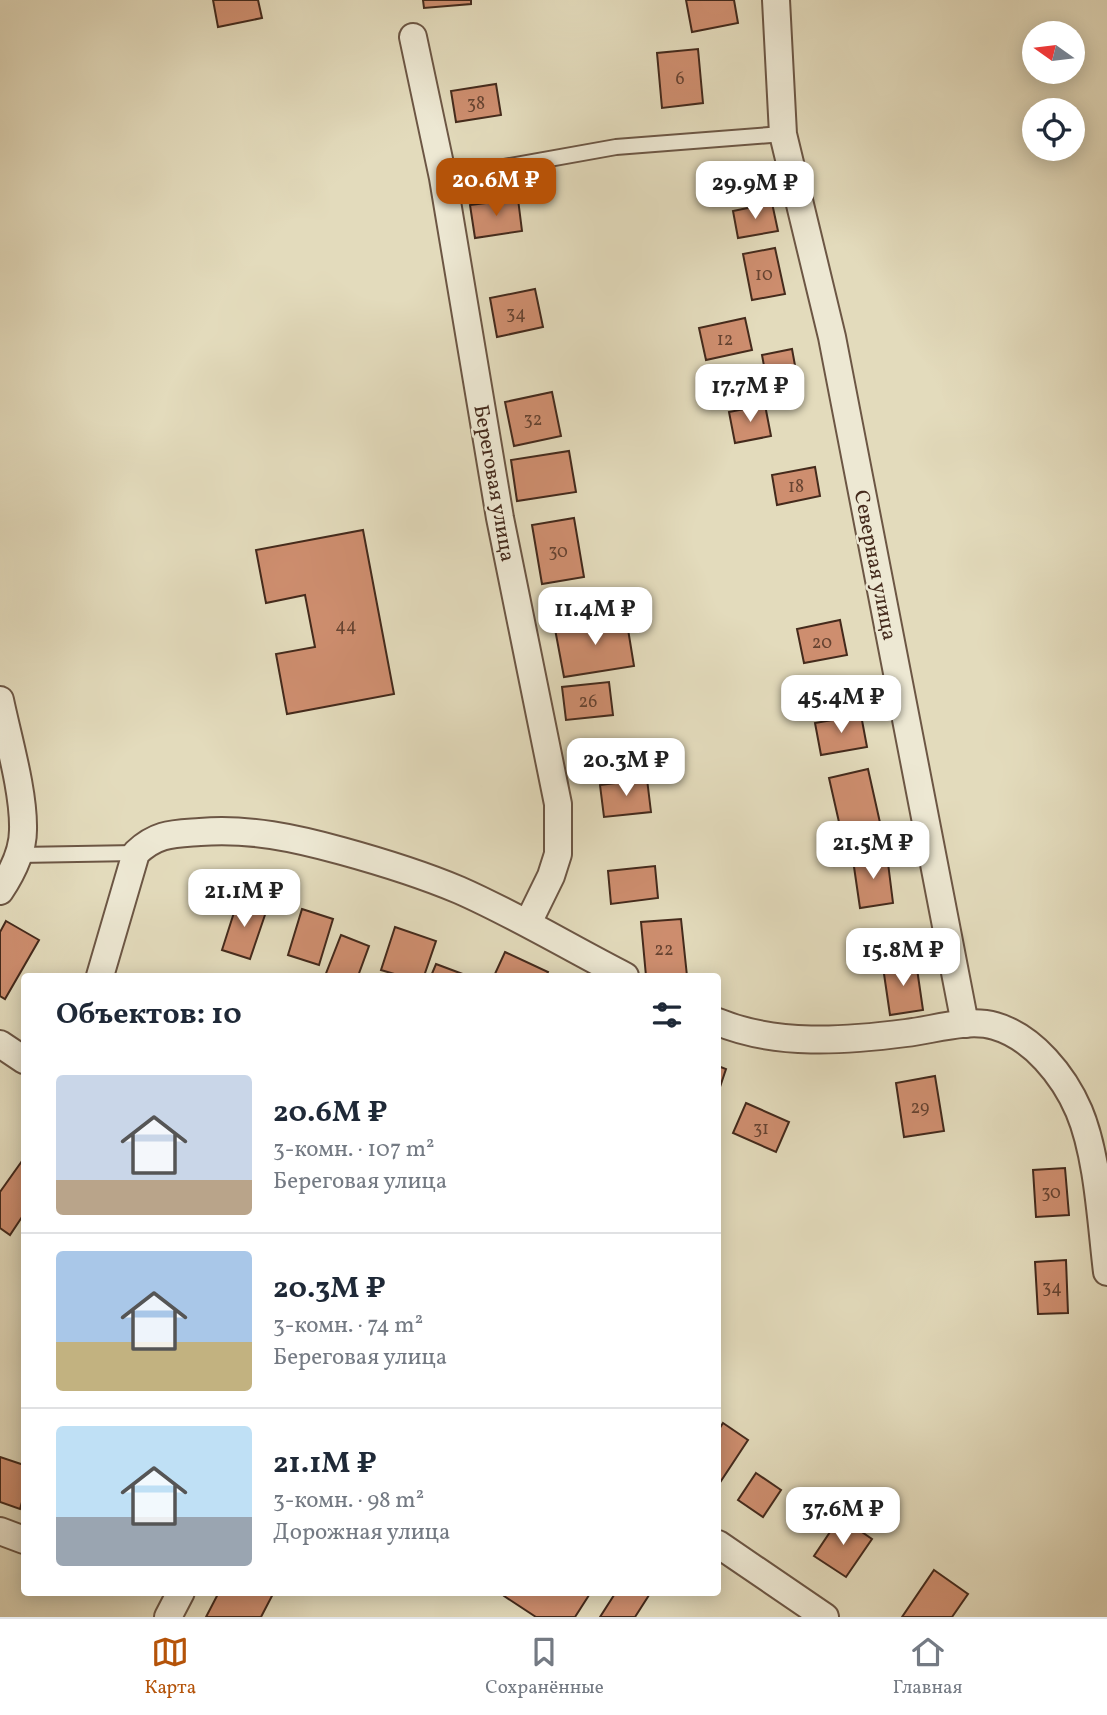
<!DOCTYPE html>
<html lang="ru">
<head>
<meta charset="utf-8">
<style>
  :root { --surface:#fff; --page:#f6f6f7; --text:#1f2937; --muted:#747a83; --line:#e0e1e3; --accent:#b45309 }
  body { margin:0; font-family:Vollkorn,serif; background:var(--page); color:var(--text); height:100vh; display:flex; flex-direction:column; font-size:26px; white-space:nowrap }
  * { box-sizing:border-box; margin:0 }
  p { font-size:23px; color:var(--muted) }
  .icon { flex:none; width:38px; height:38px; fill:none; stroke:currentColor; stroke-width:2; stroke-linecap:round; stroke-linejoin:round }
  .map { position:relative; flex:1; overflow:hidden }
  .drawer { position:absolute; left:21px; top:973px; width:700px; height:623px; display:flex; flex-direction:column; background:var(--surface); border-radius:7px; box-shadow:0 4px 18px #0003 }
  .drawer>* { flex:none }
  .needle { width:46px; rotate:284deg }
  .controls { position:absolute; left:1022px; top:21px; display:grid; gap:14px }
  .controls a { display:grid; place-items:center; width:63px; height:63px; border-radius:50%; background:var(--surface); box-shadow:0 4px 18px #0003; font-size:35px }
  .price { position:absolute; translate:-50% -60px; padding:0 16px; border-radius:14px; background:#fff; color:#222; font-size:23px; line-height:46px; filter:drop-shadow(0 2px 4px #0008) }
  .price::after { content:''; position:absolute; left:50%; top:42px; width:21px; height:16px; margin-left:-10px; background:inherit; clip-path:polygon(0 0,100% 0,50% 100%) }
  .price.active { background:var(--accent); color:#fff }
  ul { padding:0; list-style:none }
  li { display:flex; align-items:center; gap:21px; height:175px; padding:0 35px }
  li+li { border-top:2px solid var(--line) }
  li span { display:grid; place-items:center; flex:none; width:196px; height:140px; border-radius:7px; color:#555 }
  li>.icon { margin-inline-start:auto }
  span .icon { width:84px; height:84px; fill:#fffc; stroke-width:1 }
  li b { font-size:30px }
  h2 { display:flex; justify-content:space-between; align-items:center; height:84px; padding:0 35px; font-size:30px }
  .tabs { display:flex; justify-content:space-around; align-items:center; height:98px; border-top:2px solid var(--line); background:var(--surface); font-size:19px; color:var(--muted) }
  .tabs a { display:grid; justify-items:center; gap:4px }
  .tabs .active { color:var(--accent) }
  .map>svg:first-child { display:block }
</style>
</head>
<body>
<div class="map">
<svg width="1107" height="1617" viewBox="0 0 1107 1617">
  <rect width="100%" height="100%" fill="#e3dbbc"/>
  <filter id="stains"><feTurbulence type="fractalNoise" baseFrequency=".00286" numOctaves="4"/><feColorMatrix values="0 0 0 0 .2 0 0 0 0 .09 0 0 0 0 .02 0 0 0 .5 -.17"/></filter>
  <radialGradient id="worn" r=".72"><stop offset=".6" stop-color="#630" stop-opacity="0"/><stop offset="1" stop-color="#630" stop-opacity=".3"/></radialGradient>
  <g fill="#ce8e6f" stroke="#442a1c" stroke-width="2">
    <polygon points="213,0 258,0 262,18 218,27"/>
    <polygon points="423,0 471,0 471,4 424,8"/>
    <polygon points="686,0 734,0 738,23 692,32"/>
    <polygon points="698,49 703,103 662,108 657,53"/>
    <polygon points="496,84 501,115 456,122 451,91"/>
    <polygon points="518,199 522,231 475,238 470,205"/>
    <polygon points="772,203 778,231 738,238 733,211"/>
    <polygon points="775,248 785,294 752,300 743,254"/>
    <polygon points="535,289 543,327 497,337 490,298"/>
    <polygon points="745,318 752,350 706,360 699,328"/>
    <polygon points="792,349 800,393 770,399 762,355"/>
    <polygon points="552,392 561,436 514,446 505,402"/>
    <polygon points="765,405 771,436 735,443 729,412"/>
    <polygon points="569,451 576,492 517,501 511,460"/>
    <polygon points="815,467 820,496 777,505 772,475"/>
    <polygon points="574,518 584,577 542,584 532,525"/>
    <polygon points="363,530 394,694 287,714 276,654 315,647 305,595 266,603 256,550"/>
    <polygon points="626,617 634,666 564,677 555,629"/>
    <polygon points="840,620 847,655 804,663 797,629"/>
    <polygon points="609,682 613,715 566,720 562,687"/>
    <polygon points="861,715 867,747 821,755 815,723"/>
    <polygon points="868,769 885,845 846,853 829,778"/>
    <polygon points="647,779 651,812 604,817 600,785"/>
    <polygon points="887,855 893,903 860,908 853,860"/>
    <polygon points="655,866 658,898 611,904 608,871"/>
    <polygon points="238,900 267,909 250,959 222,950"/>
    <polygon points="302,909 333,919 319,965 288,955"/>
    <polygon points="681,919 687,976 646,976 641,922"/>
    <polygon points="6,921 39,940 5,999 0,996 0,932"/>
    <polygon points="395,927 436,941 424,976 401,976 381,970"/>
    <polygon points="341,935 369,946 358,976 325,976"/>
    <polygon points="505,952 548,972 546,976 494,976"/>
    <polygon points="916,962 923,1010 890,1015 883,967"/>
    <polygon points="436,964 468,976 431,976"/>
    <polygon points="718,1066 726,1069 718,1093"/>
    <polygon points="935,1076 944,1131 904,1137 896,1083"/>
    <polygon points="746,1103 789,1122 776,1152 733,1133"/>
    <polygon points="22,1161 24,1163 24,1214 10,1235 0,1228 0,1192"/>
    <polygon points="1065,1168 1069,1215 1036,1217 1033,1170"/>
    <polygon points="1066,1260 1068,1313 1038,1314 1035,1262"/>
    <polygon points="723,1423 748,1440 719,1484 718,1431"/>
    <polygon points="0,1457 24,1465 24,1495 20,1509 0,1502"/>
    <polygon points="756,1473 781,1490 763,1517 738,1500"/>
    <polygon points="840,1517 872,1539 846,1577 814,1556"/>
    <polygon points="934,1570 968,1594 952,1617 902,1617"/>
    <polygon points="219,1592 274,1592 261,1617 206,1617"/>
    <polygon points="506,1592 591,1592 575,1617 536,1617 504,1596"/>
    <polygon points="616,1592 651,1592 635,1617 600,1617"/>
  </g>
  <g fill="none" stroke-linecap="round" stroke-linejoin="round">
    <defs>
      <g id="lane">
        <polyline points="443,178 616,147 783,134"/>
        <polyline points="19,855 136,853"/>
      </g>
      <g id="street">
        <polyline points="776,0 783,134 832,337 965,1024"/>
        <polyline points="413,37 443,178 500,518 558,804 558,854 551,876 528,923"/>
        <path d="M0 700C8 738 24 792 23 830 23 852 12 873 0 891"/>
        <path d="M100 976 136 853C157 833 173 834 200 832 249 828 295 838 342 851 382 862 421 874 459 890 516 915 570 948 625 976"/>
        <path d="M718 1022C776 1046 845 1041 906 1033 933 1030 968 1018 995 1026 1033 1037 1064 1076 1079 1111 1098 1156 1101 1223 1107 1272"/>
        <polyline points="0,1044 24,1060"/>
        <polyline points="0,1531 24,1540"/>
        <polyline points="718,1544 825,1617"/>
        <polyline points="168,1617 181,1592"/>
      </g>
    </defs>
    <use href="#lane" stroke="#6c5644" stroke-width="18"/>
    <use href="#street" stroke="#6c5644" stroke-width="30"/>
    <use href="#lane" stroke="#ede8d3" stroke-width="14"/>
    <use href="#street" stroke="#ede8d3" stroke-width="26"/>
  </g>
  <g text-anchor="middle" stroke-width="5" stroke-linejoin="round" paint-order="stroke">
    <g font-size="18" fill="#664331">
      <text x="680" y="84">6</text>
      <text x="476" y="109">38</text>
      <text x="764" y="280">10</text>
      <text x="516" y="319">34</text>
      <text x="725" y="345">12</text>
      <text x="533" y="425">32</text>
      <text x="796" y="492">18</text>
      <text x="558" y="557">30</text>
      <text x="346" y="631">44</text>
      <text x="822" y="648">20</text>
      <text x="588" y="707">26</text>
      <text x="664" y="955">22</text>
      <text x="920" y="1113">29</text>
      <text x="761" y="1134">31</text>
      <text x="1051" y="1198">30</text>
      <text x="1052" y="1293">34</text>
    </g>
    <g font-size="21" fill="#442a1c" stroke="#ede8d3">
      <text transform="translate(495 483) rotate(80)" y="7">Береговая улица</text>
      <text transform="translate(876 565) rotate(79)" y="7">Северная улица</text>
    </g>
  </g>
  <rect width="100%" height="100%" filter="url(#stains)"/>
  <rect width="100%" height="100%" fill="url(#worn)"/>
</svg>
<div class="controls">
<a><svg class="needle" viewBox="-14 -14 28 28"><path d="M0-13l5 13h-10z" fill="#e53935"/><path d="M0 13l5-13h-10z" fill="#747a83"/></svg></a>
<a><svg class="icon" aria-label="locate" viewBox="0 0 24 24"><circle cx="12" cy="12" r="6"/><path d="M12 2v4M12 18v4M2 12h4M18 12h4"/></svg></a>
</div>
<b class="price active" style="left:496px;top:218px">20.6M ₽</b>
<b class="price" style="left:755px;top:221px">29.9M ₽</b>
<b class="price" style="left:750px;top:424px">17.7M ₽</b>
<b class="price" style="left:595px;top:647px">11.4M ₽</b>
<b class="price" style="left:841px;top:735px">45.4M ₽</b>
<b class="price" style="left:626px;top:798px">20.3M ₽</b>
<b class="price" style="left:873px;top:881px">21.5M ₽</b>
<b class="price" style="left:244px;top:929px">21.1M ₽</b>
<b class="price" style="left:903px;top:988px">15.8M ₽</b>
<b class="price" style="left:843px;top:1547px">37.6M ₽</b>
<section class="drawer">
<h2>Объектов: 10<svg class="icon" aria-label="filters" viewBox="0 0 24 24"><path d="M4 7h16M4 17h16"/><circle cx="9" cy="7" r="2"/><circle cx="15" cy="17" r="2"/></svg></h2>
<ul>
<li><span style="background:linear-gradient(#c9d6e8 75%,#b9a48a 0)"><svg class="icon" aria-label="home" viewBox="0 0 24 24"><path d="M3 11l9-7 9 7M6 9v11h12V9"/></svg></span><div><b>20.6M ₽</b><p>3-комн. · 107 m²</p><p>Береговая улица</p></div></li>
<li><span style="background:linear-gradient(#a9c7e8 65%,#c2b280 0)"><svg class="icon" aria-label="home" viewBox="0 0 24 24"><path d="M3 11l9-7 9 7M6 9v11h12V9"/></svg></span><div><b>20.3M ₽</b><p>3-комн. · 74 m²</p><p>Береговая улица</p></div></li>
<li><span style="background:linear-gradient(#bfe0f5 65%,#9aa5b1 0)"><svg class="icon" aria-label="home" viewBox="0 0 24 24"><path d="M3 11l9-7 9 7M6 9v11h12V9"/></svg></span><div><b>21.1M ₽</b><p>3-комн. · 98 m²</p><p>Дорожная улица</p></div></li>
</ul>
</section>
</div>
<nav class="tabs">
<a class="active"><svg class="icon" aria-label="map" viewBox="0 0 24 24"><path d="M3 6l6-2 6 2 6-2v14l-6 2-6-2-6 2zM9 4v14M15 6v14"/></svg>Карта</a>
<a><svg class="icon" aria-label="saved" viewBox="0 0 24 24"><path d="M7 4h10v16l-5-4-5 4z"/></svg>Сохранённые</a>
<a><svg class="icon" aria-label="home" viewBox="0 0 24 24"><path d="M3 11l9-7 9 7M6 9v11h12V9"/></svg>Главная</a>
</nav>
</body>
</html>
